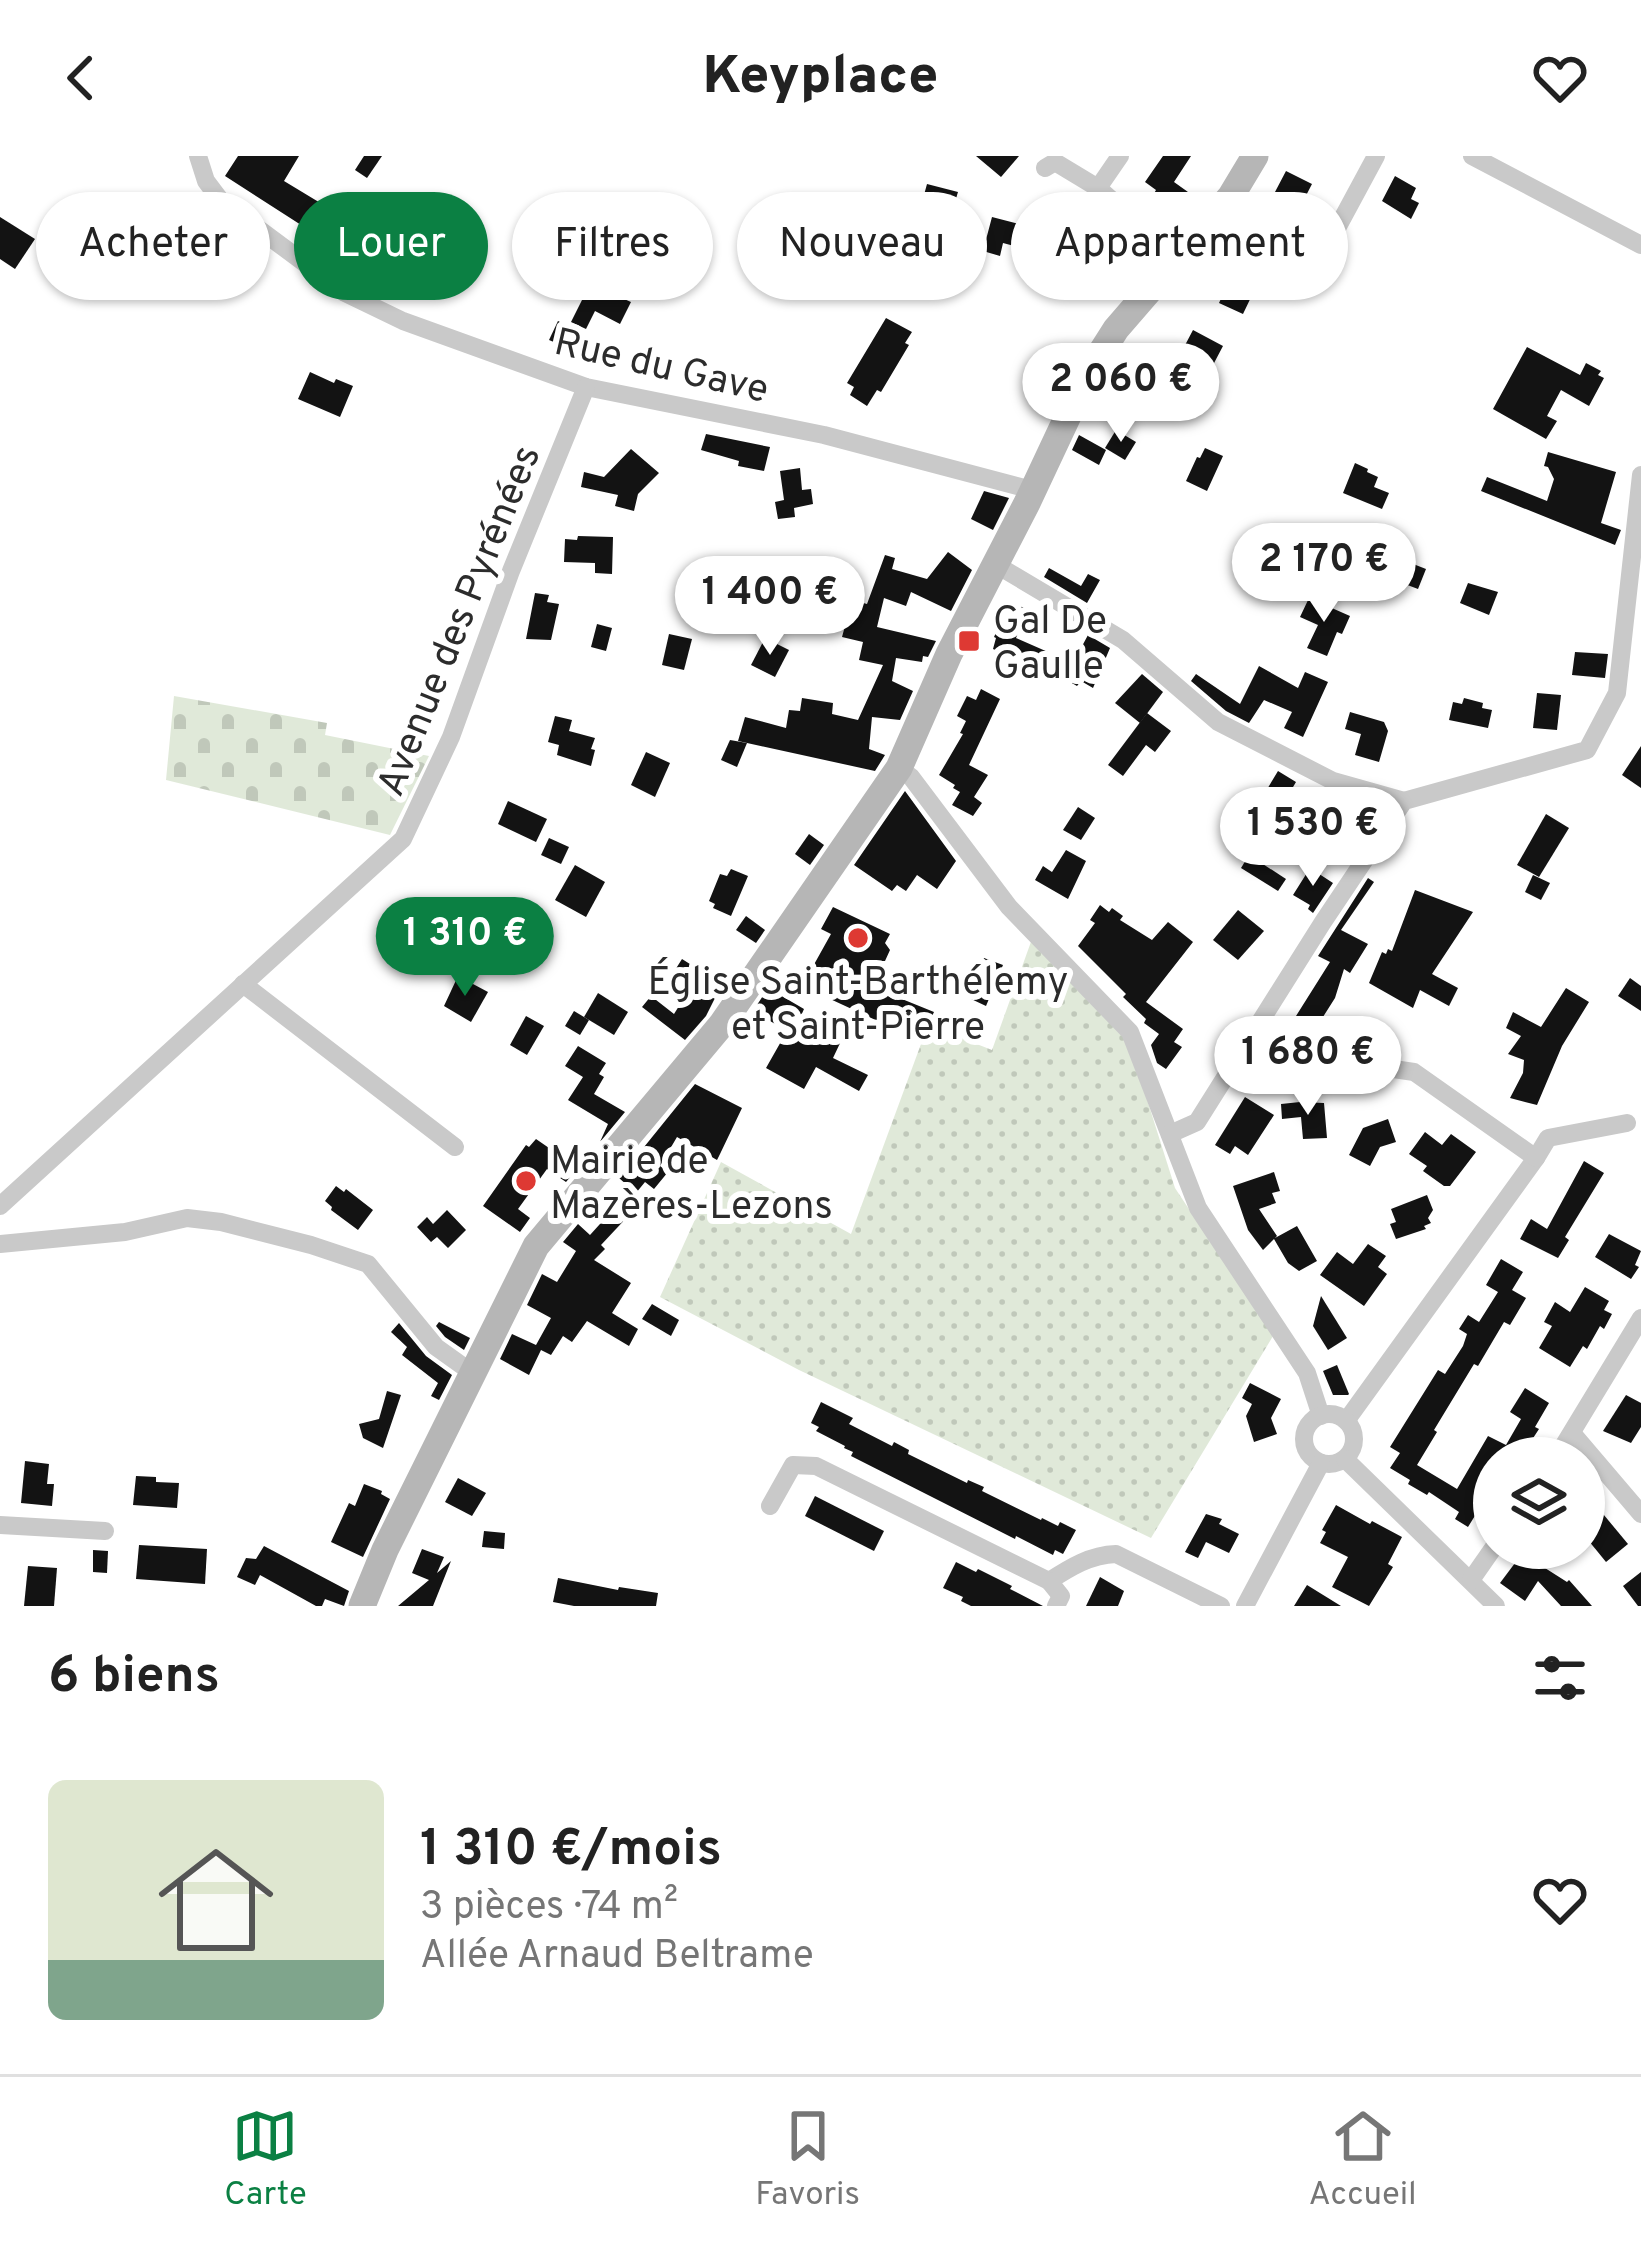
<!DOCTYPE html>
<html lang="fr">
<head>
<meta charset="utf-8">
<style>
  :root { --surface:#fff; --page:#f2f2f2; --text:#222; --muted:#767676; --line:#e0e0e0; --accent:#0b8043 }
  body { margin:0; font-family:Overpass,sans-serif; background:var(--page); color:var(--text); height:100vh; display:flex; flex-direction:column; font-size:45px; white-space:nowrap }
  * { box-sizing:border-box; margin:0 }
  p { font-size:39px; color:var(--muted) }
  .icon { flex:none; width:66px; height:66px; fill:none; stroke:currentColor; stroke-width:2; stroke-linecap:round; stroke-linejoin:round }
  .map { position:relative; height:1450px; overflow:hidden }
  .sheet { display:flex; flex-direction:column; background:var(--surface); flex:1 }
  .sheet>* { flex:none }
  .hud { position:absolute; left:36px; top:36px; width:1569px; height:108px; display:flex; gap:24px }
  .buttons { position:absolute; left:1473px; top:1281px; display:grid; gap:24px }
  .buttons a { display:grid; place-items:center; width:132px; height:132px; border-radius:50%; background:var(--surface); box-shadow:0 3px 9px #0004; font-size:60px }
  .price { position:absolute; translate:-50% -102px; padding:0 27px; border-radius:42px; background:#fff; color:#222; font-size:39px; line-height:78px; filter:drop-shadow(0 3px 6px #0008) }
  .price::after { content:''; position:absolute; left:50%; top:72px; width:36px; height:27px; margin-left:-18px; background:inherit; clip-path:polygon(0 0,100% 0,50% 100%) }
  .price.current { background:var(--accent); color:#fff }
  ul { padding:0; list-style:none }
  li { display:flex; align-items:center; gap:36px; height:300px; padding:0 48px }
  li span { display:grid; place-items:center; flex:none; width:336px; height:240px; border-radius:18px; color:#555 }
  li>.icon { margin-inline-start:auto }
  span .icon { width:144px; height:144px; fill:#fffc; stroke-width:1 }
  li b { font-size:51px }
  h2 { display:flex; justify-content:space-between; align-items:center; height:144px; padding:0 48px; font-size:51px }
  .pill { padding:0 42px; border-radius:54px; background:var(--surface); box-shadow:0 3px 9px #0004; font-size:42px; line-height:108px }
  .pill.current { background:var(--accent); color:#fff }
  header { display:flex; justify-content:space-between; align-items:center; height:156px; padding:0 48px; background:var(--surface); font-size:54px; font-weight:800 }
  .menu { display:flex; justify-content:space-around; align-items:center; height:168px; border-top:3px solid var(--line); background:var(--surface); font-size:33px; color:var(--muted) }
  .menu a { display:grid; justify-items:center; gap:6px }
  .menu .current { color:var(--accent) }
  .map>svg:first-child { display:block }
</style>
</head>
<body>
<header><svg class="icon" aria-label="back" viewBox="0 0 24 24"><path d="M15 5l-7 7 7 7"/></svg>Keyplace<svg class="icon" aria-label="heart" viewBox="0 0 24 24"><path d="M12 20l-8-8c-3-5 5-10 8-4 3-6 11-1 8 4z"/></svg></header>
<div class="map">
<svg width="1641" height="1450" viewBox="0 0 1641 1450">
  <defs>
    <pattern id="grass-dots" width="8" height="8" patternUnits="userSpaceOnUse" patternTransform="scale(3)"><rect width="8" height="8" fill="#e0e9d9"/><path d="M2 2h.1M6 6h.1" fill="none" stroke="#c0c8ba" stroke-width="1.8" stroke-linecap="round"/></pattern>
    <pattern id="cemetery-stones" width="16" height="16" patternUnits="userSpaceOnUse" patternTransform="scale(3)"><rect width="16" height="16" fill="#e0e9d9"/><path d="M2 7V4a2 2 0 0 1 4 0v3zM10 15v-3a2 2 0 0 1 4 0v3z" fill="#c0c8ba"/></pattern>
  </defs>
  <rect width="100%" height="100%" fill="#fff"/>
  <polygon fill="url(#grass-dots)" points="1032,783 1126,877 1175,1032 1273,1180 1151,1382 799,1214 660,1141 721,1006 851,1078 928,869 992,894"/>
  <polygon fill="url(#cemetery-stones)" points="174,540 327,567 325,579 429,600 390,679 166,624"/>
  <g fill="#131313">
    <polygon points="238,0 299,0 284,25 327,51 312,76 225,20"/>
    <polygon points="364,0 382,0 367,22 355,14"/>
    <polygon points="976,0 1019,0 1001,21"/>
    <polygon points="1163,0 1191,0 1174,26 1202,46 1186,65 1152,41 1156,34 1145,26"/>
    <polygon points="1286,15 1312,28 1297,57 1290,54 1273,87 1276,89 1243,158 1219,147 1231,121 1225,118 1257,53 1264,57"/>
    <polygon points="1395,20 1416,32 1411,43 1419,47 1411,63 1382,45"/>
    <polygon points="927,28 958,36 948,69 918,61"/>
    <polygon points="1028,51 1091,69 1080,108 1003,87 1000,100 983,95 992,61 1023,69"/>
    <polygon points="0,61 35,83 15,113 0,103"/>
    <polygon points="590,128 631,146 620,168 595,155 586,173 571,166"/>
    <polygon points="886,162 912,176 905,187 909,189 881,236 877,234 867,250 850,239 854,231 847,227"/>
    <polygon points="558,165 572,172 563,190 549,184"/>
    <polygon points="1193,174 1223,190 1213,209 1210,208 1188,252 1156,233 1178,191 1183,193"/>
    <polygon points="1527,191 1580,219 1586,207 1601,215 1598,219 1604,222 1589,250 1561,234 1547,260 1557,265 1546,283 1493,253"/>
    <polygon points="310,216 334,227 336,223 353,230 340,261 298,243"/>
    <polygon points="1116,274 1136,286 1125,304 1105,292"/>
    <polygon points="706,278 770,291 764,315 738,310 739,305 701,294"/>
    <polygon points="1079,279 1106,294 1099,309 1072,294"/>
    <polygon points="1205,292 1223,300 1207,335 1186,325 1197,301 1200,302"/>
    <polygon points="631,293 659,317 638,338 634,355 615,350 618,339 581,331 584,316 604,321"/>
    <polygon points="1548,296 1616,316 1601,367 1621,374 1615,389 1481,335 1487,321 1547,345 1554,323 1548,311 1544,310"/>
    <polygon points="1355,307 1368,313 1367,316 1378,321 1374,331 1389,337 1382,353 1343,337"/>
    <polygon points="800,312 802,334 811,333 813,348 794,352 795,361 778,363 775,346 784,344 780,315"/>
    <polygon points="984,335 1009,342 993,374 971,363"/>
    <polygon points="578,380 613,381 612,418 595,417 595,407 564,406 565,383 577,384"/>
    <polygon points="948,396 972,414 951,455 911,436 906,450 884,442 877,471 936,485 928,501 923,500 922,506 896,502 892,525 913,535 900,564 872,561 869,593 885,599 875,615 738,585 745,561 786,572 789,554 800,555 802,542 833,547 832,558 858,564 883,509 859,504 863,486 842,481 852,444 867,448 885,399 895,402 892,413 927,423"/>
    <polygon points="1385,397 1426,413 1418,433 1389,422 1382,439 1360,430 1367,412 1377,416"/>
    <polygon points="1049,412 1081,430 1088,418 1100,424 1087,447 1044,421"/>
    <polygon points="1468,427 1498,436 1489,459 1460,447"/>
    <polygon points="535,437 549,439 547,446 559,448 551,484 526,483"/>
    <polygon points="1309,442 1350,460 1342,478 1337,476 1327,500 1307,492 1318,469 1300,461"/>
    <polygon points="1010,446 1024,452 1014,475 1018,477 1016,482 1073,507 1088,479 1110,492 1093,532 1081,525 1077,530 1044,511 1042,515 993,493 996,482 994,481"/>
    <polygon points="597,468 612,472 606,495 591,491"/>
    <polygon points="669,478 692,483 684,514 662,509"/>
    <polygon points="765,482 789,494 775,521 751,509"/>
    <polygon points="1575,496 1608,498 1605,522 1572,519"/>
    <polygon points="1259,510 1298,532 1305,516 1328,526 1303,581 1284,572 1292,556 1264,544 1249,567 1226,555 1191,525 1196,518 1240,548"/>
    <polygon points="1142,518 1163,536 1140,567 1115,547"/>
    <polygon points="981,533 1000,543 969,609 988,619 974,641 982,647 973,660 952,649 960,636 953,632 955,629 939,619 963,578 960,577 966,565 957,560 967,540 976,544"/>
    <polygon points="1537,537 1561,539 1557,574 1533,572"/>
    <polygon points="1464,542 1483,547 1482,552 1492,554 1488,572 1449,564 1453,546 1462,548"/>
    <polygon points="1350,556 1384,566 1388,575 1379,606 1355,599 1361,578 1345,573"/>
    <polygon points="1147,557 1171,575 1155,596 1146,589 1123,620 1108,609"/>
    <polygon points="555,560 572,564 569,575 595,582 591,593 595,594 591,610 557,599 559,589 548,586"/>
    <polygon points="730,584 747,587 737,611 721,604"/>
    <polygon points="1641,590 1641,632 1622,619"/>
    <polygon points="646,596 670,607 655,641 631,629"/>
    <polygon points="1278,615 1296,626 1283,648 1352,689 1367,649 1382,653 1348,704 1326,691 1319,701 1274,675 1281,664 1257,650"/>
    <polygon points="905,635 956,705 937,733 917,719 906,735 897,729 892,735 854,709"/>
    <polygon points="508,645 547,663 536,686 498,668"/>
    <polygon points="1078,651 1095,662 1081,684 1063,674"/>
    <polygon points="1546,658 1569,672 1539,721 1517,709"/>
    <polygon points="809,678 824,689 810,709 795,698"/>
    <polygon points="549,682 569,691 561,708 541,699"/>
    <polygon points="1066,694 1086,705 1068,743 1035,724 1043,710 1052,716"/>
    <polygon points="1249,699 1286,723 1278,735 1241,712"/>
    <polygon points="575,709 605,726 586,761 555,744"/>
    <polygon points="1310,712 1333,727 1313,757 1308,753 1310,749 1293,739"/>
    <polygon points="731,713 748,720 731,760 713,752 715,748 709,745 720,718 727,720"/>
    <polygon points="1533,719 1550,727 1541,744 1525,736"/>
    <polygon points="1368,722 1374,726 1341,774 1368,788 1350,817 1344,813 1335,842 1316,872 1296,860 1330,806 1318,800"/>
    <polygon points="1415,734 1473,756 1432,818 1458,832 1449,850 1420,834 1413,852 1369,827 1382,796 1386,798 1388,793 1392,795"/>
    <polygon points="420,745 448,753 468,772 457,783 463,787 453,804 438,795 446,783 433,770 414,765"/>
    <polygon points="1100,749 1109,756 1112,752 1123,760 1120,764 1152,784 1168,766 1193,786 1146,846 1183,873 1174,886 1182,891 1166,913 1157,907 1151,889 1159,878 1144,867 1146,863 1123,841 1126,838 1078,790 1095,767 1090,764"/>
    <polygon points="833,751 890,778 885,787 890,794 885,805 876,805 864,828 896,844 897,841 934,856 921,885 802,830 831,778 821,773"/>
    <polygon points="1238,754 1264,775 1238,804 1213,784"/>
    <polygon points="746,760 765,774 756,787 736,774"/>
    <polygon points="984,802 1003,809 986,850 969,842"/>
    <polygon points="682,803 701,815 697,822 718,836 706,860 685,884 642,851 651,840 674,858 689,834 670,822"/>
    <polygon points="458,820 488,836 471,866 444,850"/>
    <polygon points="1630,822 1641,830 1641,855 1618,840"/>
    <polygon points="768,832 804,853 800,862 842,883 833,902 868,919 859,935 816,911 804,933 766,912 787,875 753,855"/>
    <polygon points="1566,832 1589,846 1562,890 1537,949 1510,942 1523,917 1524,904 1508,898 1521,880 1506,872 1513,856 1541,871"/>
    <polygon points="598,837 628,856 614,879 584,861"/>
    <polygon points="574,855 589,864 580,879 565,870"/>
    <polygon points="526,860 544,870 527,899 510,889"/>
    <polygon points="578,890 606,907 599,918 604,921 594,938 625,956 600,986 608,968 568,944 583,921 565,910"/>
    <polygon points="695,928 742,952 720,998 717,1004 677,981 660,1010 668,1016 654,1033 645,1026 636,1037 619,1022"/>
    <polygon points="1245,941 1274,959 1248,999 1235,990 1230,998 1215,989"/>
    <polygon points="1300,946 1324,947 1327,982 1303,983 1301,961 1282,963 1281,948"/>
    <polygon points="1388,963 1396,986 1380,991 1370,1010 1349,999 1363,972"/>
    <polygon points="1425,976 1442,989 1451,978 1476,996 1450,1030 1444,1030 1423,1015 1427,1010 1409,998"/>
    <polygon points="536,983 578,1012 566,1026 547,1013 518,1053 530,1062 520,1076 483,1050 526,989 529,991"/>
    <polygon points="1584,1005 1604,1017 1565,1081 1569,1084 1558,1102 1520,1083 1531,1063 1547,1073"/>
    <polygon points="1274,1016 1280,1035 1272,1037 1276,1047 1259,1053 1277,1080 1275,1082 1297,1070 1317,1105 1299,1115 1288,1107 1274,1083 1263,1094 1248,1074 1233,1030"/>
    <polygon points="336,1030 344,1036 346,1033 373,1054 358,1074 331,1054 332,1051 325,1045"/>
    <polygon points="1427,1039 1433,1054 1428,1062 1431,1067 1424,1070 1426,1073 1396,1083 1390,1068 1396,1066 1391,1053"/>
    <polygon points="619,1047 631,1057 601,1089 605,1093 594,1104 631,1127 612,1157 638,1173 629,1190 587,1165 572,1186 563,1180 551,1199 541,1194 529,1219 500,1203 512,1178 536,1189 551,1162 527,1149 542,1118 557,1126 576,1095 563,1086 578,1068 590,1079"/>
    <polygon points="447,1054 466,1074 448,1092 437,1081 431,1086 417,1071 427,1061 433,1068"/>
    <polygon points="1609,1078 1641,1095 1635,1109 1639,1111 1631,1123 1595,1101"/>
    <polygon points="1368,1088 1386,1100 1378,1111 1387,1118 1364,1150 1320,1119 1337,1096 1353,1108"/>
    <polygon points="1501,1103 1523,1116 1512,1134 1526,1142 1510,1169 1504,1166 1478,1210 1474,1208 1434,1274 1437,1276 1417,1309 1457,1333 1488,1280 1506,1289 1521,1263 1510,1256 1525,1232 1549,1247 1535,1271 1539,1273 1522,1299 1528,1302 1494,1302 1494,1329 1468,1371 1455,1363 1459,1356 1429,1336 1427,1339 1408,1328 1410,1324 1390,1312 1400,1297 1390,1291 1438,1214 1445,1218 1463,1190 1467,1178 1459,1173 1468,1159 1479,1166 1498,1136 1486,1129"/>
    <polygon points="1585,1131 1609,1145 1604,1154 1612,1158 1604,1173 1600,1170 1587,1193 1583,1190 1570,1211 1539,1192 1552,1170 1544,1166 1555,1146 1570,1156"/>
    <polygon points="1321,1140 1347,1182 1328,1194 1313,1170"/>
    <polygon points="652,1148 679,1164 671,1180 642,1163"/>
    <polygon points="439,1166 470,1182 464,1194 445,1181 436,1170"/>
    <polygon points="399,1167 426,1200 452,1219 439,1244 431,1240 438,1227 402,1199 407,1191 391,1176"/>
    <polygon points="1337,1209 1349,1238 1348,1239 1333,1239 1323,1215"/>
    <polygon points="1250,1227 1281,1243 1271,1262 1277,1278 1254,1286 1246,1260 1252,1248 1242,1242"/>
    <polygon points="387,1235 401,1239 383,1292 363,1282 359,1268 379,1263"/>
    <polygon points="1626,1239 1641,1247 1641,1271 1631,1287 1603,1275"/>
    <polygon points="821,1246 853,1262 849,1268 892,1290 894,1286 909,1294 908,1298 967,1327 968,1324 984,1331 982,1335 1041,1364 1042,1362 1058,1370 1060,1366 1076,1374 1063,1398 1055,1394 1053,1399 1016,1380 1015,1383 851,1300 853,1296 844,1292 845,1290 816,1275 819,1271 811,1267"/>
    <polygon points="25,1305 49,1308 47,1328 54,1328 52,1350 21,1347"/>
    <polygon points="136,1320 156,1321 156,1326 179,1327 177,1352 133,1349"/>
    <polygon points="458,1322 486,1337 472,1360 445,1346"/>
    <polygon points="364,1328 382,1335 381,1338 390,1343 363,1401 331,1386 349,1347 355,1350"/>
    <polygon points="1584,1335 1628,1388 1606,1406 1584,1379"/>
    <polygon points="815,1340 884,1375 874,1395 805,1360"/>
    <polygon points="1336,1349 1370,1368 1372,1365 1402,1381 1388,1408 1393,1411 1369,1450 1332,1431 1348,1401 1320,1387 1326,1376 1322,1374"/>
    <polygon points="1206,1358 1222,1363 1219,1368 1239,1378 1229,1397 1206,1386 1198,1402 1185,1396"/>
    <polygon points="484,1375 505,1377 504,1393 482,1391"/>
    <polygon points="139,1389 207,1393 205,1428 136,1423"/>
    <polygon points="264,1390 349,1435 344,1450 325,1443 322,1450 316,1450 260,1419 255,1429 237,1421 246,1402 256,1403"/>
    <polygon points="1524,1392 1544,1392 1540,1398 1551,1404 1545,1412 1567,1426 1569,1424 1592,1450 1561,1450 1538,1425 1525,1445 1500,1427 1515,1407 1518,1401 1514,1397 1517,1393 1521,1396"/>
    <polygon points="422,1393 444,1401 437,1417 451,1405 433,1450 398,1450 429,1424 412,1417"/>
    <polygon points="93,1394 108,1395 107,1417 93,1416"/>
    <polygon points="956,1406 976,1416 978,1413 1012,1430 1010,1433 1043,1450 971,1450 961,1445 963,1441 943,1432"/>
    <polygon points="28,1410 57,1412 54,1450 24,1450"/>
    <polygon points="1641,1416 1641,1450 1638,1450 1623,1430"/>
    <polygon points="1100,1421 1124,1435 1118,1450 1086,1450"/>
    <polygon points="558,1422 618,1434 619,1431 658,1437 656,1450 574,1450 553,1446"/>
    <polygon points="1307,1429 1341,1450 1294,1450"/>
  </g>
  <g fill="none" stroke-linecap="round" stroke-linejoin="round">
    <g stroke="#c9c9c9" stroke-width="18">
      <polyline points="198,0 206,25 221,45 345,137 403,165 586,231 824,279 1032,334"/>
      <polyline points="1472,0 1641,89"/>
      <path d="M1045 12 1055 6 1098 32 1131 61C1131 89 1128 110 1150 131"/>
      <polyline points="1098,32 1120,0"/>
      <polyline points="1299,128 1314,115 1376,0"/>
      <polyline points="995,408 1123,484 1218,566 1333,625 1404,645"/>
      <polyline points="899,612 911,621 1009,751 1130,876 1198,1052 1307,1217 1321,1260"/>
      <polyline points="243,828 455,991"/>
      <polyline points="1244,891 1414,916 1536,1002 1346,1265"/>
      <polyline points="1170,978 1197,966 1323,766 1404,645 1587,594 1617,537 1641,319"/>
      <polyline points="1536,1002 1548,982 1627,967"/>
      <polyline points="0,1050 403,683 451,581 511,415 586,231"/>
      <polyline points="0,1088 125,1076 187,1062 221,1066 311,1089 368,1108 436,1191 471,1216"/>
      <circle cx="1329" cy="1283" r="25"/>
      <polyline points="1573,1278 1641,1358"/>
      <polyline points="1556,1302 1641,1162"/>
      <polyline points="1345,1303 1496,1450"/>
      <path d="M770 1350 793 1309 816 1310 1049 1425C1071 1411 1090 1399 1116 1398L1221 1450"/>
      <polyline points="0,1369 105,1375"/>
      <polyline points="1471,1424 1494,1391"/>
      <polyline points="1049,1425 1061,1440 1056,1450"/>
      <polyline points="1245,1450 1321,1307"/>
    </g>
    <polyline stroke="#b6b6b6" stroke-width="27" points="362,1450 385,1394 536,1090 722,868 899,612 949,498 1027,347 1088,217 1116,173 1231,40 1255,0"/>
  </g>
  <g fill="#de3933" stroke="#fff" stroke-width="4.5">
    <rect x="957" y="473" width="24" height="24" rx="6"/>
    <circle cx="858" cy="782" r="12"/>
    <circle cx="526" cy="1025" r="12"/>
  </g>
  <g text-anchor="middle" stroke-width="12" stroke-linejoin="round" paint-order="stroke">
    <g font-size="39" fill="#2c2c2c" stroke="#fff">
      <text transform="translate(662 208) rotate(13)" y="14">Rue du Gave</text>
      <text transform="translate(457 464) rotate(-68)" y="14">Avenue des Pyrénées</text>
    </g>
    <g font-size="39" fill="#2c2c2c" stroke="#fff" text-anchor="start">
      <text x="993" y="477">Gal De<tspan x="993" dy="45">Gaulle</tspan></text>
      <text x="858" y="838" text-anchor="middle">Église Saint-Barthélemy<tspan x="858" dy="45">et Saint-Pierre</tspan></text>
      <text x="550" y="1017">Mairie de<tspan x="550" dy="45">Mazères-Lezons</tspan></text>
    </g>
  </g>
</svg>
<div class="buttons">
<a><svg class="icon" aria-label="layers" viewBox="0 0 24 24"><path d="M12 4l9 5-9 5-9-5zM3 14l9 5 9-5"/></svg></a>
</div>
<b class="price" style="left:1121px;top:289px">2 060 €</b>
<b class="price" style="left:1324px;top:469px">2 170 €</b>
<b class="price" style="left:770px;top:502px">1 400 €</b>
<b class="price" style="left:1313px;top:733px">1 530 €</b>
<b class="price current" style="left:465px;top:843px">1 310 €</b>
<b class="price" style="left:1308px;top:962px">1 680 €</b>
<div class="hud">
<a class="pill">Acheter</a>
<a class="pill current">Louer</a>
<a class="pill">Filtres</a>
<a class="pill">Nouveau</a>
<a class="pill">Appartement</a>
</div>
</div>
<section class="sheet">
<h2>6 biens<svg class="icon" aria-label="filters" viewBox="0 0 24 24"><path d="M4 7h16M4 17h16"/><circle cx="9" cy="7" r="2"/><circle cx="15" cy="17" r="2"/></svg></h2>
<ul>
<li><span style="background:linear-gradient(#dfe7d0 75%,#7fa58c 0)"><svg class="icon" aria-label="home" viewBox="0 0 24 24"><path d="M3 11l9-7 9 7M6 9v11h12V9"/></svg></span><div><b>1 310 €/mois</b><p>3 pièces · 74 m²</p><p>Allée Arnaud Beltrame</p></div><svg class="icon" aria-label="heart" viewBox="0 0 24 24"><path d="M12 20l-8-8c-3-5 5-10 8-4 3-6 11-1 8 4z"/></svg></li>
</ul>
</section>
<nav class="menu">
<a class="current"><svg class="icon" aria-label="map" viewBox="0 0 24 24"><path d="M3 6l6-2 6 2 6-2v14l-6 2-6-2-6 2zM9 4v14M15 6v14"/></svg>Carte</a>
<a><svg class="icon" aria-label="saved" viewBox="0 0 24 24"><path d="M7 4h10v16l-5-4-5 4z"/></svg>Favoris</a>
<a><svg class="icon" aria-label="home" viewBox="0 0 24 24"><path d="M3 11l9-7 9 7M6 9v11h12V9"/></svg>Accueil</a>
</nav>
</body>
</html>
